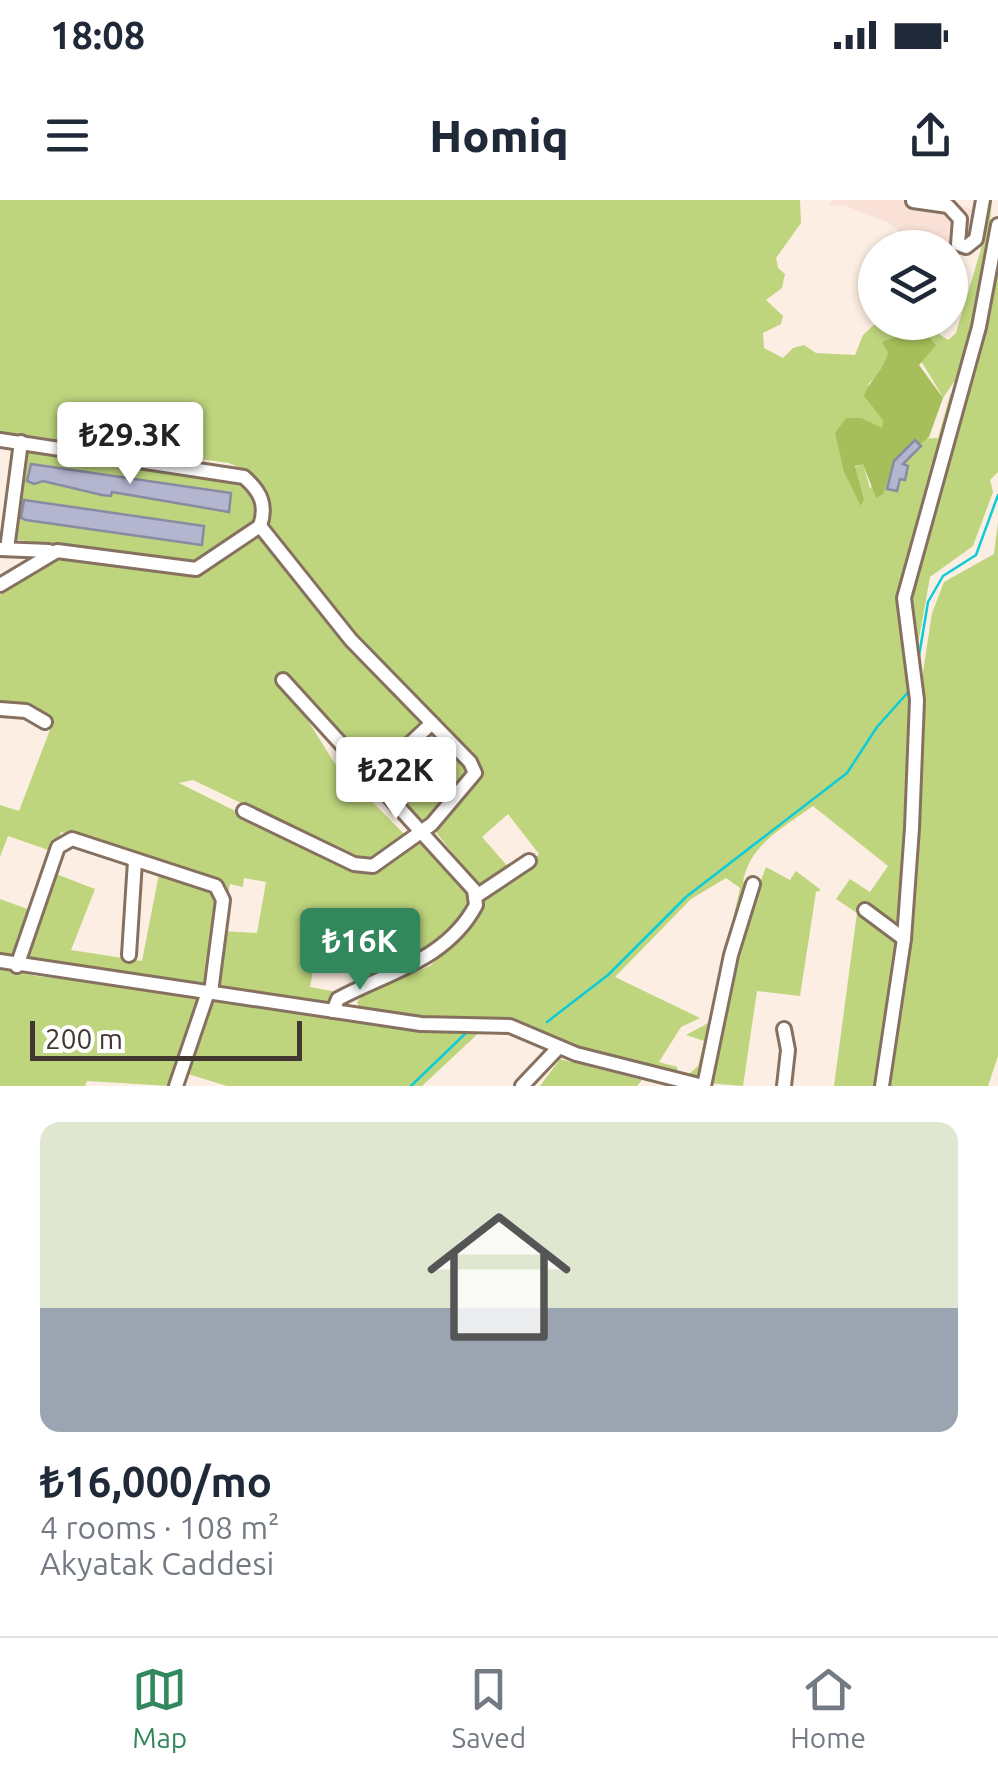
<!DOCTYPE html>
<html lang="en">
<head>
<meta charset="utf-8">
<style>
  :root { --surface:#fff; --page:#f6f6f7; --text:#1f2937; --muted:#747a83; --line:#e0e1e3; --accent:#32885c }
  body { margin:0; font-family:Ubuntu,sans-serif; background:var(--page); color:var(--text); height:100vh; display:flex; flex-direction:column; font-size:38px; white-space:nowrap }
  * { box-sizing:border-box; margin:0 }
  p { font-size:32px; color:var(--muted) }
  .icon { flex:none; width:55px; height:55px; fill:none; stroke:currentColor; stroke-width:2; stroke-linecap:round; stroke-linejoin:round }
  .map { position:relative; height:886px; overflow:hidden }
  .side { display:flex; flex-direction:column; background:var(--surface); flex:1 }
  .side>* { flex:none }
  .tools { position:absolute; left:858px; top:30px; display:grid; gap:20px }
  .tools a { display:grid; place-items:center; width:110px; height:110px; border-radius:50%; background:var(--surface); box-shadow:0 2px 8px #0004; font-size:50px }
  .scale { position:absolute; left:30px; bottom:25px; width:272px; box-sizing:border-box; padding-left:10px; border:5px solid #413730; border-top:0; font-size:28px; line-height:35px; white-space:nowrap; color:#413730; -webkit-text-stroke:8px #fff; paint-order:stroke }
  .price { position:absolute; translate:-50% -85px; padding:0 22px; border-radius:10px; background:#fff; color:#222; font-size:32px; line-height:65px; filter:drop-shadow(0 2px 5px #0008) }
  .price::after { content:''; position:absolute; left:50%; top:60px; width:30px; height:22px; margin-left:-15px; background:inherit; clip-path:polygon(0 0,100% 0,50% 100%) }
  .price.current { background:var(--accent); color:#fff }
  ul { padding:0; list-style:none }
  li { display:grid; align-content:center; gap:20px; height:530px; padding:0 40px }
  li span { display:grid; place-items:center; height:310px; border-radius:20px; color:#555 }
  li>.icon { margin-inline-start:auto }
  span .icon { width:180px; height:180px; fill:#fffc; stroke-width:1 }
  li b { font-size:42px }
  .status { display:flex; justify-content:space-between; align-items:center; height:70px; padding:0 50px; background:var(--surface); direction:ltr }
  .status svg { height:28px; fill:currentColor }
  header { display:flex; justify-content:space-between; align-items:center; height:130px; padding:0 40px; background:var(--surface); font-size:45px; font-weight:800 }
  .tab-bar { display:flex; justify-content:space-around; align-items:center; height:140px; border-top:2px solid var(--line); background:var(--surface); font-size:28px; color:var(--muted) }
  .tab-bar a { display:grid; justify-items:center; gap:5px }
  .tab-bar .current { color:var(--accent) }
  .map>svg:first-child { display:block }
</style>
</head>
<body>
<div class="status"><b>18:08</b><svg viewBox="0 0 49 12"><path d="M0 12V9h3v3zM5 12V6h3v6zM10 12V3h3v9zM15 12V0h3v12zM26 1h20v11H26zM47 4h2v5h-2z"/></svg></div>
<header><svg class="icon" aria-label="menu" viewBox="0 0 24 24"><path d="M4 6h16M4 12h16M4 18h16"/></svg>Homiq<svg class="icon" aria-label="share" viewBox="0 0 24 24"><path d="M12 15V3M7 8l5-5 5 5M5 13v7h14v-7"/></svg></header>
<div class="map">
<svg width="998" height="886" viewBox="0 0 998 886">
  <rect width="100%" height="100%" fill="#fceee2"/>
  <polygon fill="#f9e1d7" points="833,0 943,0 966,7 988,16 981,49 950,59 950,48 918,47 889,23 844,5 829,6"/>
  <g fill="#bed57d">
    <path d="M0 0H800L801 23 776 58 778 68 785 74 782 88 766 100 783 116 781 124 763 133 764 148 783 158 793 148 804 145 816 153 855 155 863 135 876 123H941L939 134 948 140 956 133 981 49 986 0H992L986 76 962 170 943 198C940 190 907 138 902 135 889 152 885 170 868 184L884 220 882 229 862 218 835 233 864 299 855 267 863 263 870 288C897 271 902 236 938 238L950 195 961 181 899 403 913 490 900 742 878 886H834L857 713 836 699 850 679 870 692 888 666 813 606C783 628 750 644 743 682L748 686 701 881 690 878V873L698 866 704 841 686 835 710 822 740 688 726 678 691 699 615 777 700 818 681 827 659 862 677 867 678 873 595 854 506 820 390 815 359 807 357 802 363 794 430 766 477 721 484 701 511 683 539 654 508 614 482 637 510 669 481 688 434 630 474 586 481 567 324 400 267 326C277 292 257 275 229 263L0 232Z"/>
    <polygon points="998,59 998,272 990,280 993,292 973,346 930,377 915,461 905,414"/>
    <polygon points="25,252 245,283 259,310 255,321 190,364 12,339"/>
    <polygon points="998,322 998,856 988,886 885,886 921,485 932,413 944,382 994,354"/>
    <path d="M258 334 323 414 421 518 422 524 373 571 282 471 277 474 280 488 307 519 335 564 405 635 372 661 357 659 193 580 179 583 360 673C384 673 403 652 420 637L460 676 472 700C444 750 406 765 354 783L353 745 319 738 310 787 337 792 330 803 216 786 222 731 257 733 266 682 244 678 243 687 230 684 228 693 217 683 61 632 54 652 8 636 0 657V605L19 611 53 522 21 506 0 507V395L54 359 197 377Z"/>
    <polygon points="433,528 471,577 421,624 381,578"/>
    <polygon points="766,667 790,680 796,671 821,690 816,692 800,796 757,791 743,886 708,883 744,724"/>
    <polygon points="56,674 95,689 71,750 142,761 159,674 214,688 220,700 207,783 24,760"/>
    <polygon points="0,699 33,711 12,759 0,755"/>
    <polygon points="0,768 36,776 204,795 171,886 87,881 85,886 0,886"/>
    <polygon points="209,798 483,829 422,886 227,886 185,873"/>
    <polygon points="560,859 642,880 637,886 540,886"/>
  </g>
  <path fill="#a7bf5b" d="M926 134 936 145 919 165 943 198 929 237 919 245 914 241 895 260 883 294 876 298 863 264 855 266 864 299 861 306 844 272 835 233 846 218H862L882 228 883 220 864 196C870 179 883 172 888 153L882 142 902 135 912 141Z"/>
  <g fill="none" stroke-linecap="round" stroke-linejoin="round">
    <g stroke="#0dcbd8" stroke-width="2.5">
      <polyline points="918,462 928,402 943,376 976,355 998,295"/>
      <polyline points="547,822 608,775 686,697 847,573 877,527 910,490"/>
      <polyline points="411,886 467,832"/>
    </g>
  </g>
  <g fill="#b4b5cf" stroke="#8a8ba3" stroke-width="2.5">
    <polygon points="915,240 921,246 903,264 908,266 905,280 900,279 897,291 887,289 894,261"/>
    <polygon points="31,264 231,293 229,312 112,292 111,296 102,295 43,281 34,284 27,281"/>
    <polygon points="24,300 204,326 202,345 26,320 21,318"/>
  </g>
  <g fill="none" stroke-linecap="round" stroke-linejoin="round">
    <defs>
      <g id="minor">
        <polyline points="913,1 948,6 960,19 958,44 966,47 976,39 983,0"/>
        <path d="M0 240 244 277C261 292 267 305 260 326"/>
        <polyline points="260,326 351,440 432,523"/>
        <polyline points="0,349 49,351"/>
        <polyline points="7,349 21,242"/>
        <polyline points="0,385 57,351 196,369 260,326"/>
        <path d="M283 480 474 690 476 705C447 760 388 772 338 799L333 811"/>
        <polyline points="0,509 26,511 45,522"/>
        <polyline points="244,611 354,664 373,666 432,624 475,573 470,562 432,523 372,579"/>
        <polyline points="475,697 529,661"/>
        <polyline points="865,710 904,739"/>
        <polyline points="129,755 135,661"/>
        <polyline points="0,761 421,824 510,826 576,854 703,886"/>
        <polyline points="17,766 58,647 72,639 216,686 223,700 211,792"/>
        <polyline points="176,886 208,792"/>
        <polyline points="522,886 559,847"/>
        <polyline points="704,886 731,755 753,684"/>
        <polyline points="784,886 788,850 784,829"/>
        <polyline points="882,886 904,739 912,628 917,500 904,398 979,127 998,25"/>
      </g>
    </defs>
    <use href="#minor" stroke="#867160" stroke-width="18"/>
    <use href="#minor" stroke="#fff" stroke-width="12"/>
  </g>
</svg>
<div class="tools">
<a><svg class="icon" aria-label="layers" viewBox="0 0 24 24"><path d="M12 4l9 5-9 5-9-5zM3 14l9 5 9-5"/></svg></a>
</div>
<div class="scale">200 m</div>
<b class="price" style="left:130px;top:287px">₺29.3K</b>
<b class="price" style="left:396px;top:622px">₺22K</b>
<b class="price current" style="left:360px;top:793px">₺16K</b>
</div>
<section class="side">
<ul>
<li><span style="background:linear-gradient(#dfe7d0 60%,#9aa5b1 0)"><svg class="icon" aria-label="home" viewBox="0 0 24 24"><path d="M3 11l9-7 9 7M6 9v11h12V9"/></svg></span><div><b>₺16,000/mo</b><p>4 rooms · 108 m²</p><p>Akyatak Caddesi</p></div></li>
</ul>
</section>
<nav class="tab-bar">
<a class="current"><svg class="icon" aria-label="map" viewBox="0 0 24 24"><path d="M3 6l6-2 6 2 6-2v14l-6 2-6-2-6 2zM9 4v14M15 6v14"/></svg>Map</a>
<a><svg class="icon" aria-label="saved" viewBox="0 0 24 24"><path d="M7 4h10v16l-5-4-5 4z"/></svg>Saved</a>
<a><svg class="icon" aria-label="home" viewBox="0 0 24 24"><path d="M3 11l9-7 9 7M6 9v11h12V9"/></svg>Home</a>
</nav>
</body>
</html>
